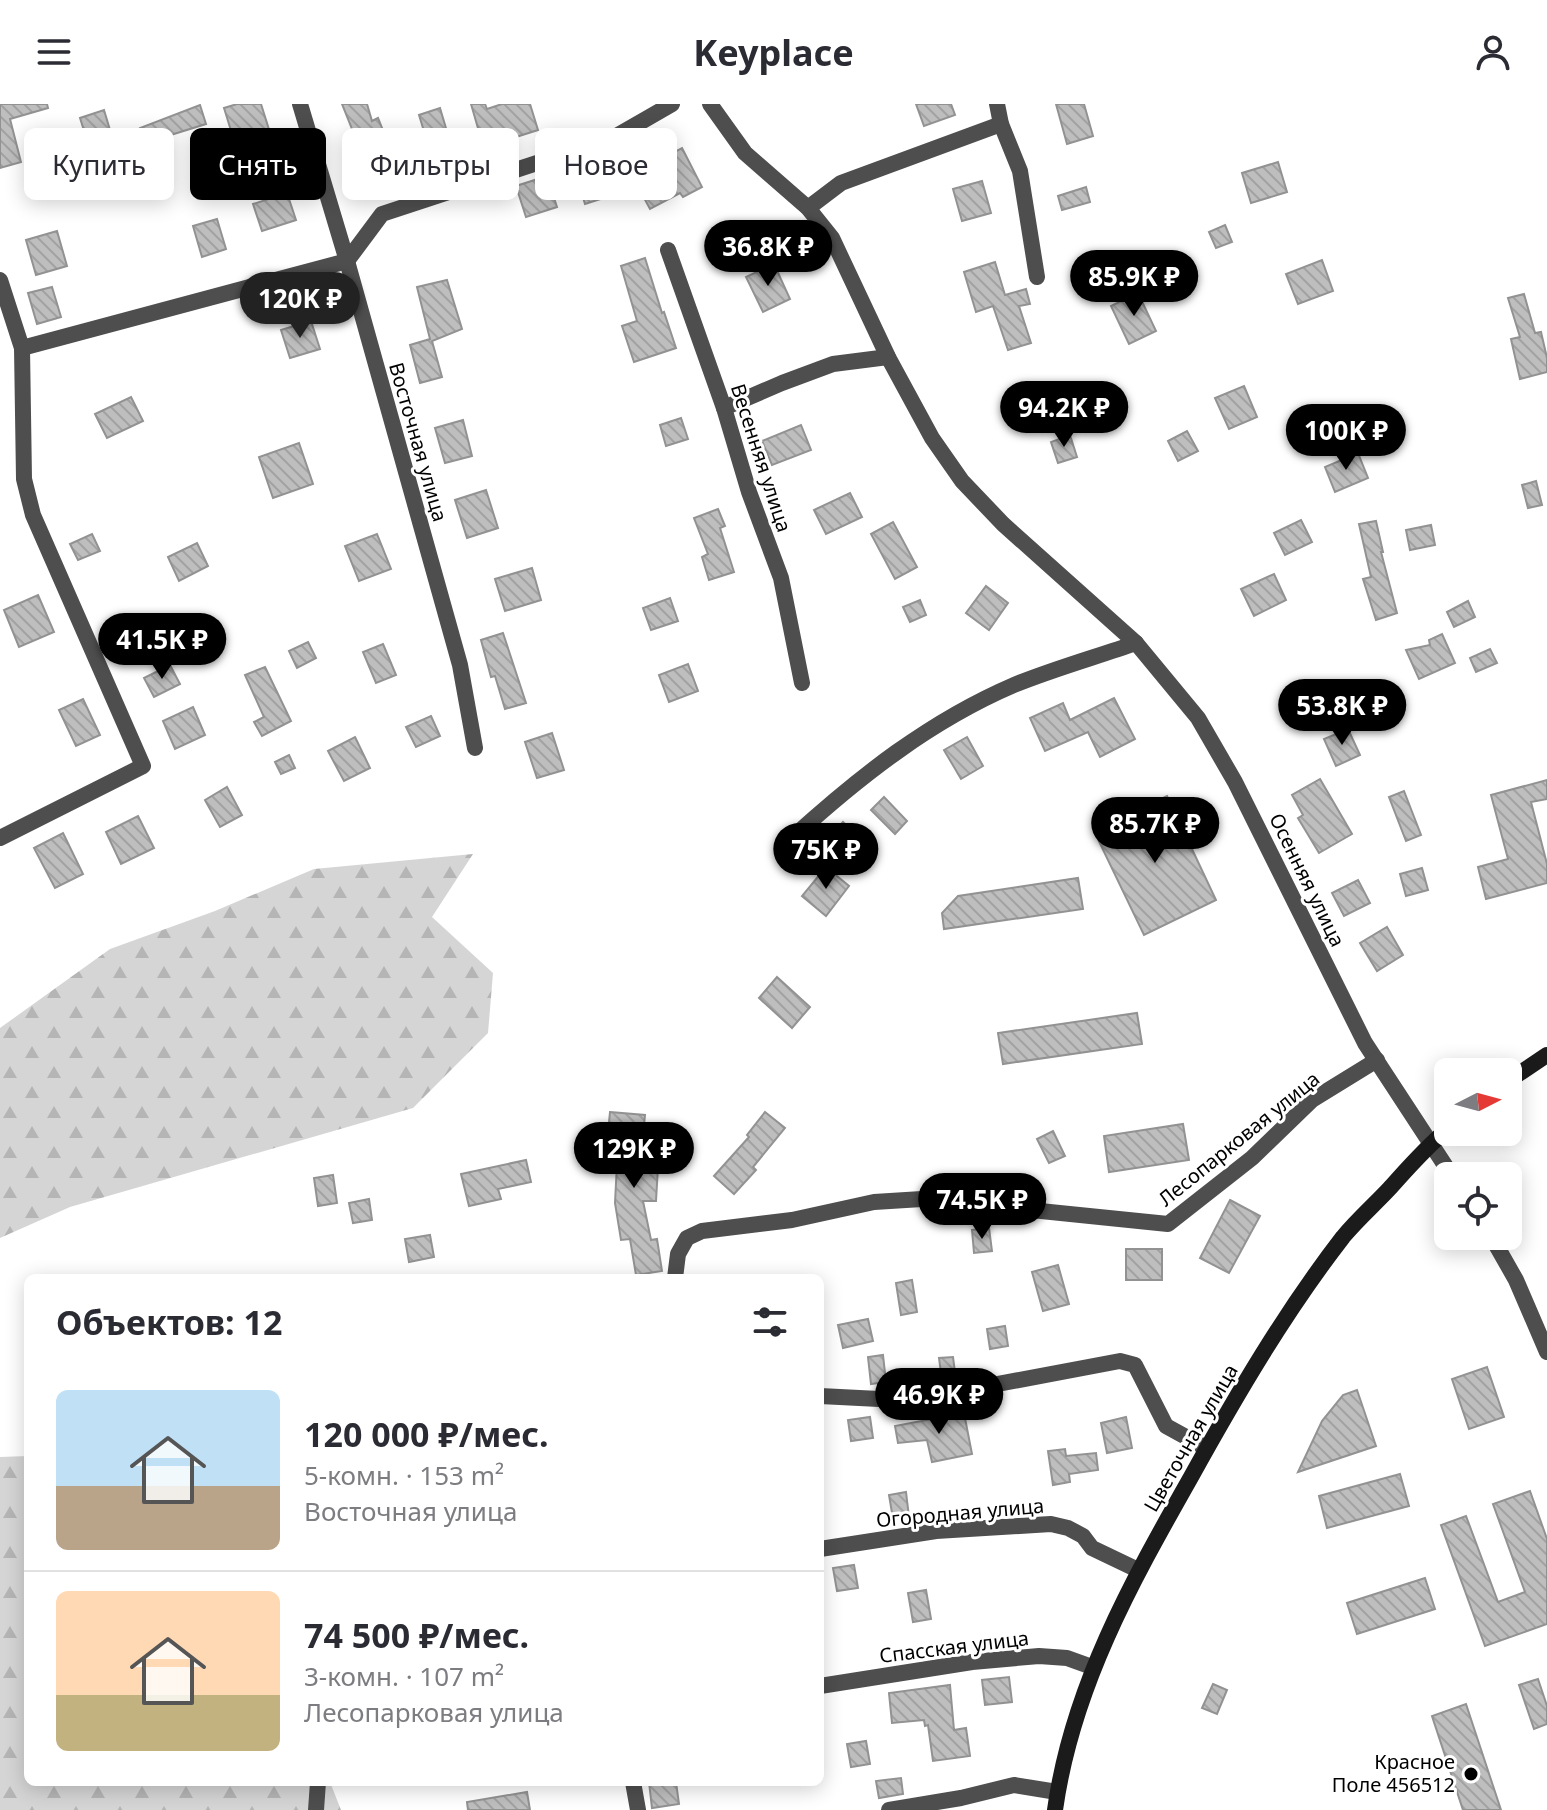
<!DOCTYPE html>
<html lang="ru">
<head>
<meta charset="utf-8">
<style>
  :root { --surface:#fff; --page:#f2f2f3; --text:#2b2b33; --muted:#7c7c81; --line:#e1e1e2; --accent:#000 }
  body { margin:0; font-family:"Noto Sans",sans-serif; background:var(--page); color:var(--text); height:100vh; display:flex; flex-direction:column; font-size:30px; white-space:nowrap }
  * { box-sizing:border-box; margin:0 }
  p { font-size:26px; color:var(--muted) }
  .icon { flex:none; width:44px; height:44px; fill:none; stroke:currentColor; stroke-width:2; stroke-linecap:round; stroke-linejoin:round }
  .map { position:relative; flex:1; overflow:hidden }
  .details { position:absolute; left:24px; top:1170px; width:800px; height:512px; display:flex; flex-direction:column; background:var(--surface); border-radius:12px; box-shadow:0 4px 20px #0003 }
  .details>* { flex:none }
  .hud { position:absolute; left:24px; top:24px; width:800px; height:72px; display:flex; gap:16px }
  .needle { width:52px; rotate:84deg }
  .fabs { position:absolute; left:1434px; top:954px; display:grid; gap:16px }
  .fabs a { display:grid; place-items:center; width:88px; height:88px; border-radius:12px; background:var(--surface); box-shadow:0 4px 20px #0003; font-size:40px }
  .price { position:absolute; translate:-50% -68px; padding:0 18px; border-radius:28px; background:var(--accent); color:#fff; font-size:26px; line-height:52px; filter:drop-shadow(0 2px 4px #0008) }
  .price::after { content:''; position:absolute; left:50%; top:48px; width:24px; height:18px; margin-left:-12px; background:inherit; clip-path:polygon(0 0,100% 0,50% 100%) }
  .price.current { background:#222; color:#fff }
  ul { padding:0; list-style:none }
  li { display:flex; align-items:center; gap:24px; height:200px; padding:0 32px }
  li+li { border-top:2px solid var(--line) }
  li span { display:grid; place-items:center; flex:none; width:224px; height:160px; border-radius:12px; color:#555 }
  li>.icon { margin-inline-start:auto }
  span .icon { width:96px; height:96px; fill:#fffc; stroke-width:1 }
  li b { font-size:34px }
  h2 { display:flex; justify-content:space-between; align-items:center; height:96px; padding:0 32px; font-size:34px }
  .tag { padding:0 28px; border-radius:12px; background:var(--surface); box-shadow:0 4px 20px #0003; font-size:28px; line-height:72px }
  .tag.current { background:var(--accent); color:#fff }
  header { display:flex; justify-content:space-between; align-items:center; height:104px; padding:0 32px; background:var(--surface); font-size:36px; font-weight:700 }
  .map>svg:first-child { display:block }
</style>
</head>
<body>
<header><svg class="icon" aria-label="menu" viewBox="0 0 24 24"><path d="M4 6h16M4 12h16M4 18h16"/></svg>Keyplace<svg class="icon" aria-label="person" viewBox="0 0 24 24"><circle cx="12" cy="8" r="4"/><path d="M4 21q1-7 8-7t8 7"/></svg></header>
<div class="map">
<svg width="1547" height="1706" viewBox="0 0 1547 1706">
  <defs>
    <pattern id="forest-firs" width="22" height="20" patternUnits="userSpaceOnUse" patternTransform="scale(2)"><rect width="22" height="20" fill="#d5d5d5"/><path d="M5 1l3.5 6h-7zM16 11l3.5 6h-7z" fill="#b5b5b5"/></pattern>
    <pattern id="building-back-hatch" width="6" height="6" patternUnits="userSpaceOnUse" patternTransform="scale(2)"><rect width="6" height="6" fill="#bebebe"/><path d="M-1 5l2 2M0 0l6 6M5-1l2 2" fill="none" stroke="#a2a2a2"/></pattern>
  </defs>
  <rect width="100%" height="100%" fill="#fff"/>
  <g fill="url(#forest-firs)">
    <polygon points="473,750 432,813 493,869 488,929 413,1004 70,1103 0,1134 0,924 110,845 215,807 314,765"/>
    <polygon points="28,1352 28,1678 330,1678 341,1706 0,1706 0,1353"/>
  </g>
  <g fill="url(#building-back-hatch)" stroke="#929292" stroke-width="2">
    <polygon points="0,0 47,0 48,4 10,15 21,58 0,64"/>
    <polygon points="237,0 261,0 272,35 237,46 224,4"/>
    <polygon points="342,0 367,0 372,17 378,14 388,39 362,50"/>
    <polygon points="471,0 485,0 487,5 502,0 530,0 538,26 513,34 511,29 482,38"/>
    <polygon points="916,0 951,0 955,11 924,22"/>
    <polygon points="1056,0 1084,0 1093,32 1067,40"/>
    <polygon points="200,1 206,20 145,39 140,24"/>
    <polygon points="440,4 448,31 427,37 419,11"/>
    <polygon points="104,6 110,26 86,33 80,14"/>
    <polygon points="682,44 702,83 683,93 680,89 650,105 637,81 668,64 663,54"/>
    <polygon points="68,52 77,77 36,91 27,66"/>
    <polygon points="605,55 616,90 585,100 574,65"/>
    <polygon points="1278,58 1287,88 1251,99 1242,69"/>
    <polygon points="547,72 557,103 526,113 516,82"/>
    <polygon points="982,77 991,109 962,117 953,85"/>
    <polygon points="1086,83 1090,98 1062,106 1058,92"/>
    <polygon points="287,89 296,116 262,127 253,100"/>
    <polygon points="217,115 226,145 202,153 193,122"/>
    <polygon points="1225,121 1232,138 1216,144 1209,128"/>
    <polygon points="57,127 67,162 36,171 26,136"/>
    <polygon points="645,154 662,209 664,208 676,244 634,258 622,222 637,217 621,162"/>
    <polygon points="1322,156 1333,187 1298,200 1286,170"/>
    <polygon points="995,158 1005,191 1026,185 1030,200 1019,202 1031,239 1008,246 993,202 976,208 964,168"/>
    <polygon points="774,160 790,195 763,208 746,173"/>
    <polygon points="447,176 462,225 432,237 442,273 420,279 410,241 430,235 417,183"/>
    <polygon points="52,183 61,213 37,220 28,189"/>
    <polygon points="1138,189 1156,227 1129,240 1111,202"/>
    <polygon points="1524,190 1535,229 1541,228 1547,254 1547,268 1520,275 1511,235 1520,233 1508,194"/>
    <polygon points="311,217 320,245 290,254 281,226"/>
    <polygon points="1244,282 1257,313 1229,325 1215,294"/>
    <polygon points="131,293 143,317 107,334 95,310"/>
    <polygon points="681,314 688,335 666,342 660,321"/>
    <polygon points="463,316 472,352 445,359 435,324"/>
    <polygon points="801,321 811,346 772,361 762,337"/>
    <polygon points="1187,327 1198,347 1178,357 1168,337"/>
    <polygon points="1070,331 1077,353 1058,359 1051,338"/>
    <polygon points="299,339 313,380 273,394 259,353"/>
    <polygon points="1358,349 1368,374 1335,388 1325,363"/>
    <polygon points="1536,377 1542,401 1528,404 1522,381"/>
    <polygon points="486,386 498,424 467,434 455,396"/>
    <polygon points="850,389 862,413 826,430 814,406"/>
    <polygon points="718,405 725,422 720,424 734,468 709,476 702,453 708,450 694,414"/>
    <polygon points="1301,416 1312,438 1285,451 1274,429"/>
    <polygon points="1376,417 1383,448 1381,448 1397,509 1376,516 1363,475 1371,473 1359,420"/>
    <polygon points="893,418 917,463 895,475 871,430"/>
    <polygon points="1431,421 1435,441 1410,446 1406,426"/>
    <polygon points="92,430 100,447 78,456 70,440"/>
    <polygon points="377,430 391,465 359,477 345,442"/>
    <polygon points="197,439 208,462 179,477 168,453"/>
    <polygon points="532,464 541,496 505,507 495,475"/>
    <polygon points="1274,470 1286,496 1254,512 1241,485"/>
    <polygon points="986,482 1008,499 989,526 966,509"/>
    <polygon points="38,491 54,528 19,543 4,506"/>
    <polygon points="670,494 678,517 651,526 643,504"/>
    <polygon points="920,496 926,511 910,518 903,503"/>
    <polygon points="1468,497 1475,513 1454,523 1447,508"/>
    <polygon points="503,529 526,599 505,605 495,572 491,573 481,536"/>
    <polygon points="1442,530 1455,559 1419,575 1406,546 1430,541 1429,536"/>
    <polygon points="308,538 316,554 297,564 289,547"/>
    <polygon points="383,540 396,571 376,579 363,548"/>
    <polygon points="1490,545 1497,559 1476,568 1470,554"/>
    <polygon points="688,560 698,587 669,598 659,571"/>
    <polygon points="170,561 180,580 154,593 144,574"/>
    <polygon points="265,563 291,617 262,632 254,618 264,613 245,571"/>
    <polygon points="1114,594 1135,635 1100,653 1088,628 1045,647 1030,614 1063,599 1070,616"/>
    <polygon points="83,595 100,631 76,642 59,606"/>
    <polygon points="193,603 205,631 175,645 163,617"/>
    <polygon points="431,612 440,632 416,643 406,623"/>
    <polygon points="1348,625 1360,651 1336,662 1324,635"/>
    <polygon points="552,629 564,666 537,674 525,638"/>
    <polygon points="355,633 370,664 344,677 328,647"/>
    <polygon points="967,633 983,662 961,675 944,646"/>
    <polygon points="289,651 295,664 281,670 275,658"/>
    <polygon points="1320,675 1352,730 1319,749 1298,714 1303,711 1292,691"/>
    <polygon points="1547,676 1547,695 1531,698 1547,760 1547,779 1486,795 1478,763 1508,755 1491,691"/>
    <polygon points="227,683 242,711 220,723 205,696"/>
    <polygon points="1404,687 1421,731 1406,737 1389,693"/>
    <polygon points="1167,692 1216,796 1144,831 1094,727"/>
    <polygon points="884,693 907,717 895,730 871,706"/>
    <polygon points="138,712 154,744 121,760 106,728"/>
    <polygon points="843,718 864,738 854,748 833,729"/>
    <polygon points="63,729 83,770 55,784 34,744"/>
    <polygon points="826,763 849,782 826,812 802,792"/>
    <polygon points="1422,764 1428,786 1406,792 1400,770"/>
    <polygon points="1078,774 1083,805 944,825 942,809 958,792"/>
    <polygon points="1358,776 1370,799 1344,812 1332,789"/>
    <polygon points="1387,823 1403,851 1377,867 1360,839"/>
    <polygon points="777,873 810,903 792,924 759,894"/>
    <polygon points="1137,909 1142,940 1003,960 998,929"/>
    <polygon points="610,1008 645,1011 640,1062 658,1063 656,1097 643,1097 651,1136 657,1135 662,1167 636,1171 630,1135 621,1136 615,1099 618,1040 607,1039"/>
    <polygon points="765,1008 785,1024 753,1063 756,1066 734,1090 714,1072 749,1033 747,1031"/>
    <polygon points="1183,1020 1189,1056 1109,1068 1104,1032"/>
    <polygon points="1053,1027 1065,1052 1049,1059 1037,1035"/>
    <polygon points="526,1056 531,1078 498,1085 501,1095 469,1102 461,1070"/>
    <polygon points="333,1071 337,1099 318,1102 314,1074"/>
    <polygon points="369,1095 372,1116 353,1119 349,1099"/>
    <polygon points="1230,1096 1260,1112 1229,1169 1200,1154"/>
    <polygon points="989,1124 992,1147 974,1149 972,1126"/>
    <polygon points="430,1131 434,1153 409,1158 405,1135"/>
    <rect x="1126" y="1145" width="36" height="31"/>
    <polygon points="1058,1161 1069,1200 1043,1207 1032,1168"/>
    <polygon points="912,1176 917,1208 901,1211 896,1179"/>
    <polygon points="868,1215 873,1237 843,1244 838,1221"/>
    <polygon points="1005,1222 1008,1242 990,1245 987,1225"/>
    <polygon points="883,1251 886,1278 871,1280 868,1253"/>
    <polygon points="953,1253 956,1276 942,1277 939,1254"/>
    <polygon points="1487,1263 1504,1313 1469,1325 1452,1275"/>
    <polygon points="1357,1286 1376,1342 1298,1368 1322,1317 1343,1291"/>
    <polygon points="964,1309 972,1350 932,1358 927,1336 898,1339 895,1322"/>
    <polygon points="870,1313 873,1334 851,1337 848,1316"/>
    <polygon points="1126,1313 1132,1344 1107,1349 1101,1319"/>
    <polygon points="1065,1345 1066,1352 1096,1349 1098,1366 1069,1370 1070,1378 1053,1381 1048,1347"/>
    <polygon points="1400,1370 1409,1402 1327,1424 1319,1392"/>
    <polygon points="1530,1387 1547,1435 1547,1520 1485,1542 1441,1421 1466,1412 1498,1498 1525,1488 1493,1400"/>
    <polygon points="906,1388 909,1413 893,1415 889,1391"/>
    <polygon points="854,1461 858,1484 837,1487 833,1464"/>
    <polygon points="1425,1474 1435,1505 1357,1530 1347,1499"/>
    <polygon points="926,1486 931,1515 913,1518 908,1489"/>
    <polygon points="1009,1573 1012,1598 985,1601 982,1576"/>
    <polygon points="1538,1575 1547,1602 1547,1620 1534,1625 1519,1581"/>
    <polygon points="1213,1580 1227,1586 1217,1610 1202,1604"/>
    <polygon points="950,1581 954,1626 966,1624 970,1652 933,1657 928,1621 925,1622 924,1616 892,1619 889,1589"/>
    <polygon points="1466,1600 1501,1706 1463,1706 1432,1612"/>
    <polygon points="866,1637 870,1660 851,1663 847,1640"/>
    <polygon points="901,1674 903,1690 879,1694 876,1677"/>
    <polygon points="649,1678 676,1678 679,1700 652,1704"/>
    <polygon points="527,1688 530,1706 468,1706 467,1698"/>
  </g>
  <g fill="none" stroke-linecap="round" stroke-linejoin="round">
    <g stroke="#4e4e4e" stroke-width="16">
      <polyline points="300,0 347,157 460,561 475,644"/>
      <polyline points="710,0 745,49 808,104 832,134 888,253 932,334 962,377 1003,420 1136,539 1198,614 1235,678 1365,939 1452,1072"/>
      <polyline points="997,0 1001,20 1020,67 1037,173"/>
      <polyline points="808,104 841,79 1001,20"/>
      <polyline points="668,146 724,304 749,388 781,474 802,579"/>
      <polyline points="0,176 22,244 24,375 33,411 143,662 0,734"/>
      <polyline points="22,244 347,157 382,110 613,34 672,0"/>
      <polyline points="724,304 782,279 833,260 888,253"/>
      <path d="M792 734C859 673 930 617 1014 581 1053 565 1096 553 1136 539"/>
      <polyline points="1491,1132 1516,1176 1547,1248"/>
      <polyline points="675,1174 678,1150 687,1134 702,1127 792,1116 874,1098 922,1095 1168,1120 1252,1054 1312,996 1377,956"/>
      <polyline points="820,1292 879,1295 971,1285 1120,1257 1135,1261 1166,1322 1206,1344"/>
      <polyline points="820,1445 936,1427 1051,1420 1068,1424 1083,1432 1092,1444 1138,1466"/>
      <polyline points="820,1582 972,1558 1039,1552 1067,1554 1092,1563"/>
      <polyline points="633,1678 638,1706"/>
      <polyline points="316,1706 318,1678"/>
      <polyline points="889,1706 961,1694 1014,1681 1057,1688"/>
    </g>
    <g stroke="#1b1b1b" stroke-width="16">
      <polyline points="1508,977 1547,951"/>
      <path d="M1055 1706C1072 1584 1131 1479 1191 1373 1237 1290 1285 1208 1343 1133 1357 1116 1374 1101 1389 1085 1408 1064 1426 1043 1448 1025"/>
    </g>
  </g>
  <circle fill="#000" stroke="#fff" stroke-width="3" cx="1471" cy="1670" r="8"/>
  <g text-anchor="middle" stroke-width="6" stroke-linejoin="round" paint-order="stroke">
    <g font-size="20" fill="#000" stroke="#fff">
      <text transform="translate(418 338) rotate(74)" y="7">Восточная улица</text>
      <text transform="translate(761 354) rotate(72)" y="7">Весенняя улица</text>
      <text transform="translate(1307 776) rotate(64)" y="7">Осенняя улица</text>
      <text transform="translate(1239 1035) rotate(-39)" y="7">Лесопарковая улица</text>
      <text transform="translate(1191 1334) rotate(-60)" y="7">Цветочная улица</text>
      <text transform="translate(960 1409) rotate(-5)" y="7">Огородная улица</text>
      <text transform="translate(954 1543) rotate(-7)" y="7">Спасская улица</text>
    </g>
    <g font-size="20" fill="#000" stroke="#fff" text-anchor="end">
      <text x="1455" y="1665">Красное<tspan x="1455" dy="23">Поле 456512</tspan></text>
    </g>
  </g>
</svg>
<div class="fabs">
<a><svg class="needle" viewBox="-14 -14 28 28"><path d="M0-13l5 13h-10z" fill="#e53935"/><path d="M0 13l5-13h-10z" fill="#7c7c81"/></svg></a>
<a><svg class="icon" aria-label="locate" viewBox="0 0 24 24"><circle cx="12" cy="12" r="6"/><path d="M12 2v4M12 18v4M2 12h4M18 12h4"/></svg></a>
</div>
<b class="price" style="left:768px;top:184px">36.8K ₽</b>
<b class="price" style="left:1134px;top:214px">85.9K ₽</b>
<b class="price current" style="left:300px;top:236px">120K ₽</b>
<b class="price" style="left:1064px;top:345px">94.2K ₽</b>
<b class="price" style="left:1346px;top:368px">100K ₽</b>
<b class="price" style="left:162px;top:577px">41.5K ₽</b>
<b class="price" style="left:1342px;top:643px">53.8K ₽</b>
<b class="price" style="left:1155px;top:761px">85.7K ₽</b>
<b class="price" style="left:826px;top:787px">75K ₽</b>
<b class="price" style="left:634px;top:1086px">129K ₽</b>
<b class="price" style="left:982px;top:1137px">74.5K ₽</b>
<b class="price" style="left:939px;top:1332px">46.9K ₽</b>
<div class="hud">
<a class="tag">Купить</a>
<a class="tag current">Снять</a>
<a class="tag">Фильтры</a>
<a class="tag">Новое</a>
</div>
<section class="details">
<h2>Объектов: 12<svg class="icon" aria-label="filters" viewBox="0 0 24 24"><path d="M4 7h16M4 17h16"/><circle cx="9" cy="7" r="2"/><circle cx="15" cy="17" r="2"/></svg></h2>
<ul>
<li><span style="background:linear-gradient(#bfe0f5 60%,#b9a48a 0)"><svg class="icon" aria-label="home" viewBox="0 0 24 24"><path d="M3 11l9-7 9 7M6 9v11h12V9"/></svg></span><div><b>120 000 ₽/мес.</b><p>5-комн. · 153 m²</p><p>Восточная улица</p></div></li>
<li><span style="background:linear-gradient(#ffd9b3 65%,#c2b280 0)"><svg class="icon" aria-label="home" viewBox="0 0 24 24"><path d="M3 11l9-7 9 7M6 9v11h12V9"/></svg></span><div><b>74 500 ₽/мес.</b><p>3-комн. · 107 m²</p><p>Лесопарковая улица</p></div></li>
</ul>
</section>
</div>
</body>
</html>
